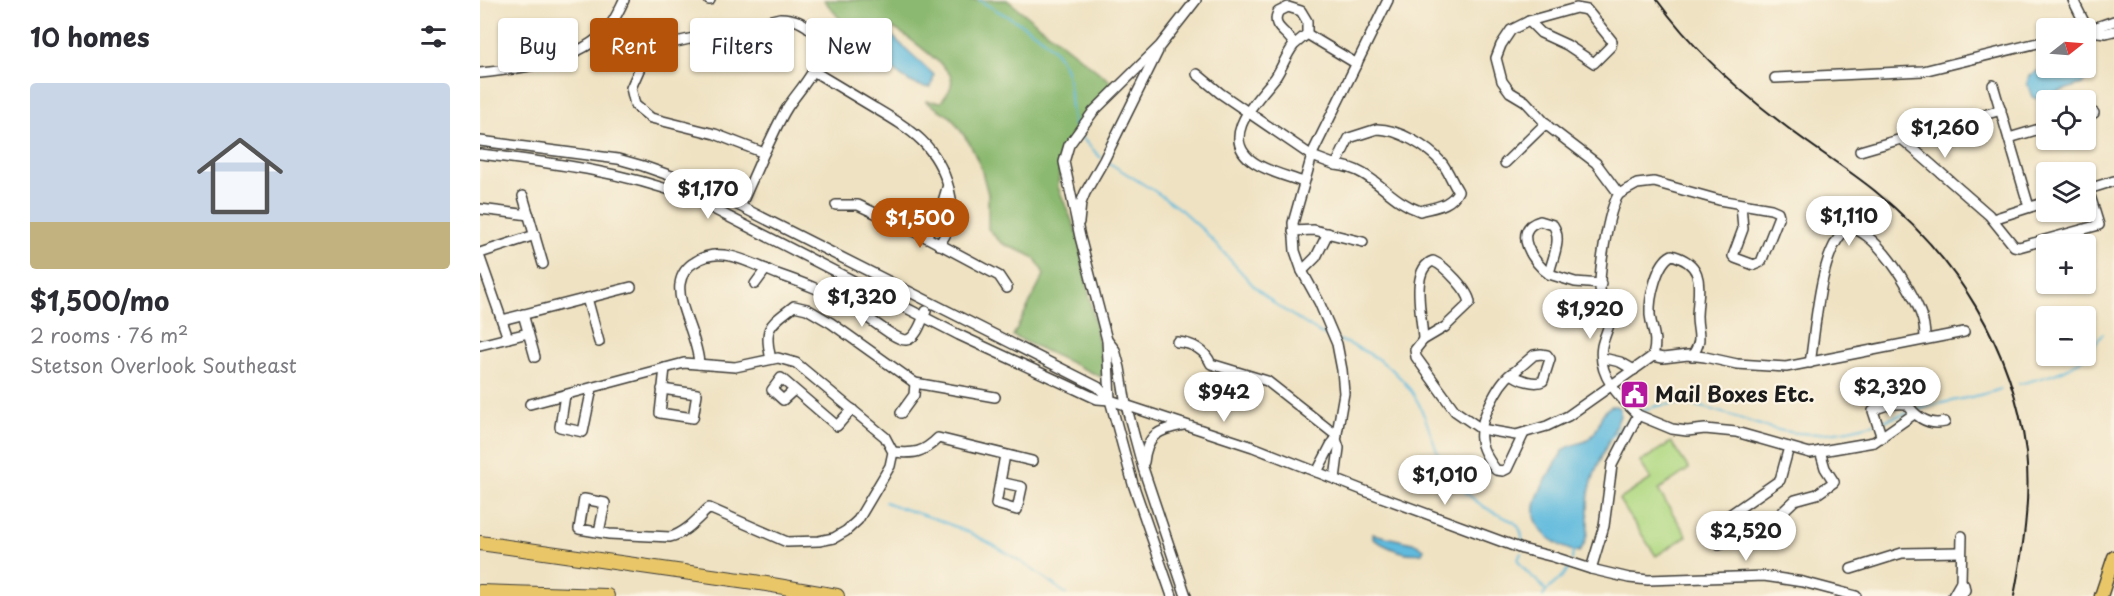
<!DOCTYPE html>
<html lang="en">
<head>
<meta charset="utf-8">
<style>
  :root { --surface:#fff; --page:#f2f2f3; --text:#2b2b33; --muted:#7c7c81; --line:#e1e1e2; --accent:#b45309 }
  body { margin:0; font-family:"Playpen Sans",sans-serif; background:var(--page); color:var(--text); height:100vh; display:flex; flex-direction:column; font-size:22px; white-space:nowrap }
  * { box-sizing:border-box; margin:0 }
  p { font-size:20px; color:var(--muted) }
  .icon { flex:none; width:33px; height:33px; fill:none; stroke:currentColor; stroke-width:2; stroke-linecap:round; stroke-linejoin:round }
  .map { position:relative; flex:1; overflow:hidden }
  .panel { display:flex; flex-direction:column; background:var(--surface); width:480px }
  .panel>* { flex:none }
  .hud { position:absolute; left:18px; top:18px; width:570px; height:54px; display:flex; gap:12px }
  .needle { width:39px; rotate:73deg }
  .controls { position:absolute; left:1556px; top:18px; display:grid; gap:12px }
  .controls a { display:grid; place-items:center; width:60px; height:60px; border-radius:6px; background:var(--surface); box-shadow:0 2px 4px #0004; font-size:30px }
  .price { position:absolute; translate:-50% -51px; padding:0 14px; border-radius:21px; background:#fff; color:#222; font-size:20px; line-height:39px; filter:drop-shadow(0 2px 3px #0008) }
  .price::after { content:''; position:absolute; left:50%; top:36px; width:18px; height:14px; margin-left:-9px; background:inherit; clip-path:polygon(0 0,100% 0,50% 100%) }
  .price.current { background:var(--accent); color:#fff }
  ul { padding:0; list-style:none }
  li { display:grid; align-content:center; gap:12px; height:318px; padding:0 30px }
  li+li { border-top:2px solid var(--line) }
  li span { display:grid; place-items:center; height:186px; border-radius:6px; color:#555 }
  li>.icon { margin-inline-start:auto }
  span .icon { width:108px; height:108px; fill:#fffc; stroke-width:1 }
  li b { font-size:26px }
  h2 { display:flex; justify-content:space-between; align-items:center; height:72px; padding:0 30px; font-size:26px }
  .chip { padding:0 21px; border-radius:6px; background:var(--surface); box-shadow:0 2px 4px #0004; font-size:21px; line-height:54px }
  .chip.current { background:var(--accent); color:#fff }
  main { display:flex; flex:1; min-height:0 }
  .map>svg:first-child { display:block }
</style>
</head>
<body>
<main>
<section class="panel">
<h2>10 homes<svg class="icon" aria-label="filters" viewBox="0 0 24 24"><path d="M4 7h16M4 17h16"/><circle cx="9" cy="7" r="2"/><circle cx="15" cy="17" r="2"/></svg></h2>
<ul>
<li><span style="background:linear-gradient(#c9d6e8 75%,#c2b280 0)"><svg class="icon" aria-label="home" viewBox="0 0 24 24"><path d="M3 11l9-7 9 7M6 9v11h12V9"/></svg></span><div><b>$1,500/mo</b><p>2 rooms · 76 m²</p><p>Stetson Overlook Southeast</p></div></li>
</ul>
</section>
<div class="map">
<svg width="1634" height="596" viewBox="0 0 1634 596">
  <rect width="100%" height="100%" fill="#fcf5e5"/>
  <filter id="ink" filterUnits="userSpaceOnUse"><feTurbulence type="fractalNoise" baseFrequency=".0167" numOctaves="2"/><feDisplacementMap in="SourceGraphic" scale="12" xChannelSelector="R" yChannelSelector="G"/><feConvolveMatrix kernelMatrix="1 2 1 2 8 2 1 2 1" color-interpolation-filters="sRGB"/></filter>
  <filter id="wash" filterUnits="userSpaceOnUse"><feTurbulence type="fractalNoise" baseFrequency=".008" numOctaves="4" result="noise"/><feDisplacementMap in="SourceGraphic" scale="24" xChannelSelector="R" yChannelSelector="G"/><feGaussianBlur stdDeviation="1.35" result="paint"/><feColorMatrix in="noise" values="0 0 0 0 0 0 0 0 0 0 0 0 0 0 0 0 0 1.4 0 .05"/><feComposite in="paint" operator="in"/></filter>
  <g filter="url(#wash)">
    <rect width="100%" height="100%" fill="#efe2c2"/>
    <polygon fill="#b1d983" stroke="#667a50" stroke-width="1.5" points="1191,442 1209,469 1178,490 1207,536 1176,556 1139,500 1171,479 1160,462"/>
    <path fill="#8cb971" stroke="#546a46" stroke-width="1.5" d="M344 0H527L635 85 600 125 581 154 578 187 597 233 624 370 621 377 533 336 564 275C554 249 543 255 522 243 517 240 513 233 508 229V194L501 168 490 144 471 117 445 101 461 102C466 95 474 87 471 77 468 67 421 30 410 27 401 25 385 39 377 43L381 57 374 48 370 31Z"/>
    <g fill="#5fbadd" stroke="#3e6b7c" stroke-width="1.5">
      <path d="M411 35 454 75 451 87C432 89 410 68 397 55L398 42Z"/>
      <polygon points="1566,67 1604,68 1605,80 1602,84 1557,99 1552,97 1547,83 1549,75"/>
      <path d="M1131 406H1136L1140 409V416C1130 442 1114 466 1109 494 1106 513 1113 535 1099 552 1088 551 1079 545 1070 539 1043 517 1057 494 1072 470 1076 463 1079 456 1084 450 1092 442 1106 445 1112 436 1122 424 1117 415 1131 406Z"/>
      <path d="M893 534 937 544 944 549 942 553C924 556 909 548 893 539Z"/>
    </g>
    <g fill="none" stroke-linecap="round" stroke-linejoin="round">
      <g stroke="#5fbadd" stroke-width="2">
        <path d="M499 0C529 19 577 36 587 74 592 92 588 111 596 129"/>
        <polyline points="600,136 621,158"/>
        <polyline points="626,161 676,192 701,210 724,231 772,284 795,304 838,332 851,337"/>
        <path d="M859 340C898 354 931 378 945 418 954 441 958 461 974 480 986 494 1000 506 1017 514 1022 517 1029 519 1034 522 1042 528 1043 538 1042 547"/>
        <path d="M1539 384C1580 373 1599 371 1623 333"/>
        <path d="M1437 410C1464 400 1493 399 1521 389"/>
        <path d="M1160 412C1207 389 1256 422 1303 431 1334 437 1364 432 1394 424"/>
        <polyline points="1400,422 1428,413"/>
        <polyline points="1131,437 1153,417"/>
        <path d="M405 502C427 511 450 516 471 525 512 541 551 567 586 594"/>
        <path d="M1041 553 1038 560C1045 575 1058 578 1066 591"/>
        <polyline points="1092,560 1093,551"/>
        <path d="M1063 596C1070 584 1083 580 1090 566"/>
      </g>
    </g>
  </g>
  <g filter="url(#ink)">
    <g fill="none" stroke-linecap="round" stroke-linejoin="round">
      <defs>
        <g id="minor">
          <polyline points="229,0 230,0"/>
          <polyline points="1593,0 1608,30"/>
          <polygon points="1096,8 1107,10 1132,41 1131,46 1114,63 1087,45 1061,33 1049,21"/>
          <path d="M300 18C312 18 324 22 333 32 355 56 320 87 307 108 298 122 292 138 284 153L235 134 171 118 155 105 151 88 163 61 174 51 192 43Z"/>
          <path d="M1049 21 1031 30 1021 45 1016 58 1022 81 1030 92 1045 101 1069 127 1116 163 1139 194C1128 209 1117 279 1121 297 1123 305 1125 313 1131 318 1129 327 1124 337 1122 346 1117 375 1139 397 1158 415L1132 465 1124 526 1111 569"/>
          <polyline points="1605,31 1634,21"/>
          <polyline points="1610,31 1626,33 1634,31"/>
          <polyline points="827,34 877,64"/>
          <path d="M814 45 827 34V21L821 11 808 7 798 12C790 29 810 32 814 45 806 55 802 68 795 78 776 101 737 139 775 163 789 172 807 176 823 182"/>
          <path d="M333 71C353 83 373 95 393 107 430 129 457 144 469 189 475 214 474 223 459 245"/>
          <path d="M0 73C40 69 101 61 128 28 135 20 139 10 144 0"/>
          <polyline points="717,74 740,93 832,156 856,165"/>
          <polyline points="1295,78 1443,71 1566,41"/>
          <polyline points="1513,85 1549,207"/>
          <polyline points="1605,116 1614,113"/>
          <path d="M897 129C919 129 948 147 962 163 969 172 972 182 978 191 971 206 954 207 940 211 906 200 894 169 856 165L869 138Z"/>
          <polyline points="1529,138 1566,127"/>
          <polyline points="1422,139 1509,215 1534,246 1539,247 1619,225 1608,189"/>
          <polyline points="0,141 138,159 163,166 220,186 618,387 630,400"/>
          <polyline points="1380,151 1521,110"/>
          <path d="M0 154C74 163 140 171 210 197L479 335 617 399 630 400 773 447 885 491 1042 549 1074 557 1111 569 1149 578 1168 580 1284 576 1323 582 1376 596"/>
          <polyline points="1025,163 1066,123"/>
          <polyline points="1605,190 1634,181"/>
          <polyline points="1139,194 1157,184 1174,182 1239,200 1291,209 1298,212 1299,216 1281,262 1274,265 1255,258 1253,256 1263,229 1261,204"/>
          <polyline points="43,196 63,264"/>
          <polyline points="261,205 284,153"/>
          <polyline points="356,205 378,205 446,237 519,276 527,288"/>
          <polyline points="0,209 49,215"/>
          <polyline points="1513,219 1566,202"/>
          <path d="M1060 221 1073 225C1083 240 1072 258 1069 274 1054 264 1030 229 1060 221Z"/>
          <polyline points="599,222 601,203 605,193 624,160 678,51"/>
          <polyline points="813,231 834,230 883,242"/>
          <polyline points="446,237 461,208 467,188"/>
          <polyline points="0,253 55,235"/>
          <polyline points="0,258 28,338"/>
          <path d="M953 261C965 266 989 291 990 303L965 327 943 340C943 320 929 269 953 261Z"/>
          <polyline points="822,271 836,257 848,233"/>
          <polyline points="1069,274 1095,282 1121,284"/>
          <polyline points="275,284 286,269"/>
          <polyline points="107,298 119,342"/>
          <polyline points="43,314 55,357"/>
          <polyline points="22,320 151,287"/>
          <polyline points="627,340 635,350 640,368 646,405 663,468 706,596"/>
          <polyline points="943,340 935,350 936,357 975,411 1001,429 1036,435 1067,426 1088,416 1173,356 1183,358 1208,355 1225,357 1257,364 1306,367 1484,332"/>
          <path d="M697 342C712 343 725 350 731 364L787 381 857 436"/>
          <polyline points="0,345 48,333"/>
          <path d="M1061 354 1067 355 1070 359 1063 381C1055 385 1039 380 1032 374L1054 355Z"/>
          <path d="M1173 356C1178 338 1172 331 1170 315 1169 298 1177 262 1192 255 1227 265 1218 288 1217 316 1217 335 1224 338 1212 356"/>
          <polyline points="1123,358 1140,362 1154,370"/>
          <path d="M291 359C283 326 290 325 314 306L327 309 351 323 435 383 515 397"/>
          <path d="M1330 363C1336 329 1339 248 1368 228 1395 229 1431 288 1440 312 1444 321 1445 330 1445 339"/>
          <path d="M219 364C218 338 197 306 200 284 201 275 207 266 215 262 241 244 272 264 297 274 323 283 348 292 372 307 384 314 416 341 426 340 437 339 442 320 446 311"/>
          <path d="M1032 373C1018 383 998 423 1001 440 1002 451 1010 462 1016 470L1023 471 1027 469 1044 433"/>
          <polyline points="182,389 217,394 213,418 180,413 185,368"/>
          <polyline points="314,390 303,400 292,390 301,378 357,426 372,409"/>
          <polyline points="85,395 80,427 103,432 112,388"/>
          <path d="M50 404 204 363 255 367 298 358 316 363 405 437 413 452 410 466 378 520 366 531 354 538 339 541 307 542 229 508C217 519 206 533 190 537L129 534 99 529 104 499 125 503 119 532"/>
          <polyline points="421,413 434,395 435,383"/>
          <polyline points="1158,415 1192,429 1207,431 1225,429 1256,432 1330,453 1394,442 1434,414"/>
          <path d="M1402 438 1393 411C1404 404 1415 403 1427 404 1436 417 1448 426 1465 422"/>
          <polyline points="1309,447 1300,480 1235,525 1231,535 1239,545 1273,533 1294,520 1315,500 1337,494 1354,482 1345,468 1340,451"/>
          <path d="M413 452C434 454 443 453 458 438L552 461"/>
          <path d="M664 462C667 435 677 430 703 425"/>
          <polyline points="837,472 851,445 856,439"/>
          <polyline points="855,479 859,448 856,439 864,393 862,370 857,344 839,302 822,271 815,251 813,223 833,152 908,0"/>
          <polyline points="520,482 542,487 537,510 516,504 525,455"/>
          <polyline points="1371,569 1422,553 1481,552"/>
          <polyline points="1481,582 1484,585 1485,590 1481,596"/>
          <polyline points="692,596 653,484 630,400 627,340 600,237 584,162 589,145 613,112 680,46 716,0"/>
          <polyline points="1473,596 1481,582 1482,536"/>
        </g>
        <polyline id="major" points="1621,596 1634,557"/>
        <g id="highway">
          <polyline points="0,543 274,582 357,596"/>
          <polyline points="0,592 127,596"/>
        </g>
      </defs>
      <use href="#minor" stroke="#3c3a35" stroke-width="12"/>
      <use href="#major" stroke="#3c3a35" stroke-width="15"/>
      <use href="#highway" stroke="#3c3a35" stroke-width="16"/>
      <use href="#minor" stroke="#fff" stroke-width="9"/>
      <use href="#major" stroke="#e9c769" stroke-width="12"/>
      <use href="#highway" stroke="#e9c769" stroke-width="14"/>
      <path stroke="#1c1c1c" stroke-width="2" d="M1177 0C1211 47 1253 86 1299 121 1330 146 1364 166 1395 191 1476 257 1533 347 1546 452 1551 500 1543 549 1534 596"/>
    </g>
  </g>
  <defs>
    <symbol id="civic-square" viewBox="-11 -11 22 22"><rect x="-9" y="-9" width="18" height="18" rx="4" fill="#b5179e" stroke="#fcf5e5"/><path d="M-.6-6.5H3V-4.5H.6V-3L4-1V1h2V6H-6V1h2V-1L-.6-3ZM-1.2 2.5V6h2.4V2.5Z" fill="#fff"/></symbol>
  </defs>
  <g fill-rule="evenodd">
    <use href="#civic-square" x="1138" y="378" width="33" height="33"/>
  </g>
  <g text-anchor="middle" stroke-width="4.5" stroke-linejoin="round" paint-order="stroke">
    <g font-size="21" font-weight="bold" fill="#1c1c1c" stroke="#fcf5e5" text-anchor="start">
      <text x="1175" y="402">Mail Boxes Etc.</text>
    </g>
  </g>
</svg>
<div class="controls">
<a><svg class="needle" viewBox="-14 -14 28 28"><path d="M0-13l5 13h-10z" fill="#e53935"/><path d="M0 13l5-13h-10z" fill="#7c7c81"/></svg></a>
<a><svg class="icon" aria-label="locate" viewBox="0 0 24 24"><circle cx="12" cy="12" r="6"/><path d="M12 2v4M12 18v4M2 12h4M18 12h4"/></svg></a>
<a><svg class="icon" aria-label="layers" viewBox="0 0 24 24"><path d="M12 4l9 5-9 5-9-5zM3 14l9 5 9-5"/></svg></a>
<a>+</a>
<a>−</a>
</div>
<b class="price" style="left:1465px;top:159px">$1,260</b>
<b class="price" style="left:228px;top:220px">$1,170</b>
<b class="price" style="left:1369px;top:247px">$1,110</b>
<b class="price current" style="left:440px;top:249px">$1,500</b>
<b class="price" style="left:382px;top:328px">$1,320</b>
<b class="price" style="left:1110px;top:340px">$1,920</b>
<b class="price" style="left:1410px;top:418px">$2,320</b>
<b class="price" style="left:744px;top:423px">$942</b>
<b class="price" style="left:965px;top:506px">$1,010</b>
<b class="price" style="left:1266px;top:562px">$2,520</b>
<div class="hud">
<a class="chip">Buy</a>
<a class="chip current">Rent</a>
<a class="chip">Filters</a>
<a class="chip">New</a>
</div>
</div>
</main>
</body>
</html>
